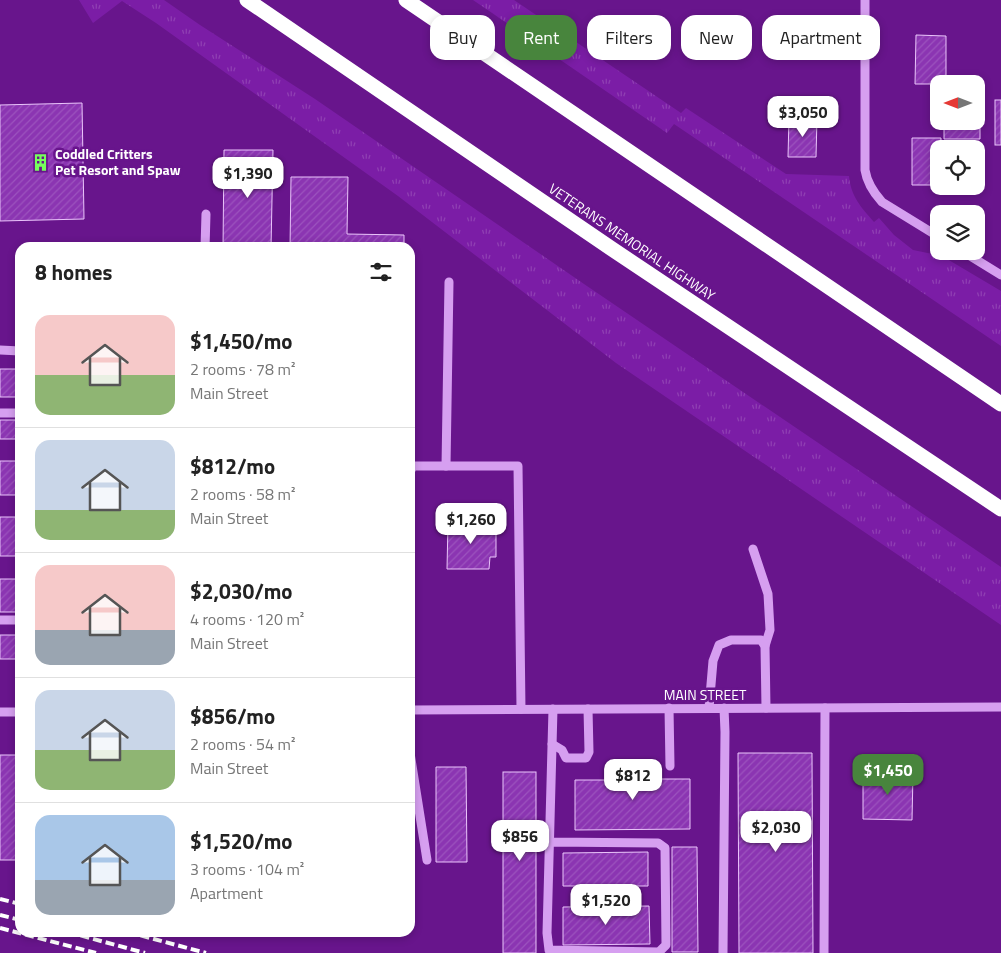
<!DOCTYPE html>
<html lang="en">
<head>
<meta charset="utf-8">
<style>
  :root { --surface:#fff; --page:#f2f2f2; --text:#222; --muted:#767676; --line:#e0e0e0; --accent:#48853d }
  body { margin:0; font-family:"Titillium Web",sans-serif; background:var(--page); color:var(--text); height:100vh; display:flex; flex-direction:column; font-size:19px; white-space:nowrap }
  * { box-sizing:border-box; margin:0 }
  p { font-size:16px; color:var(--muted) }
  .icon { flex:none; width:28px; height:28px; fill:none; stroke:currentColor; stroke-width:2; stroke-linecap:round; stroke-linejoin:round }
  .map { position:relative; flex:1; overflow:hidden }
  .drawer { position:absolute; left:15px; top:242px; width:400px; height:695px; display:flex; flex-direction:column; background:var(--surface); border-radius:15px; box-shadow:0 2px 8px #0003 }
  .drawer>* { flex:none }
  .banner { position:absolute; left:430px; top:15px; width:475px; height:45px; display:flex; gap:10px }
  .needle { width:32px; rotate:270deg }
  .controls { position:absolute; left:930px; top:75px; display:grid; gap:10px }
  .controls a { display:grid; place-items:center; width:55px; height:55px; border-radius:10px; background:var(--surface); box-shadow:0 2px 8px #0003; font-size:25px }
  .price { position:absolute; translate:-50% -42px; padding:0 11px; border-radius:10px; background:#fff; color:#222; font-size:16px; line-height:32px; filter:drop-shadow(0 1px 2px #0008) }
  .price::after { content:''; position:absolute; left:50%; top:30px; width:15px; height:11px; margin-left:-8px; background:inherit; clip-path:polygon(0 0,100% 0,50% 100%) }
  .price.active { background:var(--accent); color:#fff }
  ul { padding:0; list-style:none }
  li { display:flex; align-items:center; gap:15px; height:125px; padding:0 20px }
  li+li { border-top:1px solid var(--line) }
  li span { display:grid; place-items:center; flex:none; width:140px; height:100px; border-radius:15px; color:#555 }
  li>.icon { margin-inline-start:auto }
  span .icon { width:60px; height:60px; fill:#fffc; stroke-width:1 }
  li b { font-size:21px }
  h2 { display:flex; justify-content:space-between; align-items:center; height:60px; padding:0 20px; font-size:21px }
  .tag { padding:0 18px; border-radius:15px; background:var(--surface); box-shadow:0 2px 8px #0003; font-size:18px; line-height:45px }
  .tag.active { background:var(--accent); color:#fff }
  .map>svg:first-child { display:block }
</style>
</head>
<body>
<div class="map">
<svg width="1001" height="953" viewBox="0 0 1001 953">
  <defs>
    <pattern id="grass-tufts" width="24" height="20" patternUnits="userSpaceOnUse" patternTransform="scale(1.25)"><rect width="24" height="20" fill="#7b1da6"/><path d="M3 7l-1-3M5 7V3M7 7l1-3M15 17l-1-3M17 17v-4M19 17l1-3" fill="none" stroke="#8f3fb3"/></pattern>
    <pattern id="building-hatch" width="6" height="6" patternUnits="userSpaceOnUse" patternTransform="scale(1.25)"><rect width="6" height="6" fill="#8b35b2"/><path d="M-1 1l2-2M0 6l6-6M5 7l2-2" fill="none" stroke="#9c53be"/></pattern>
  </defs>
  <rect width="100%" height="100%" fill="#68158c"/>
  <g fill="url(#grass-tufts)">
    <polygon points="79,0 164,0 200,25 315,99 584,284 1001,567 1001,625 616,363 398,196 156,23 122,1 93,23"/>
    <path d="M473 0H514L681 113 686 108 786 174 849 176C851 197 861 207 874 222L879 218 894 235 913 250 942 256 1001 291V346L674 124 667 133Z"/>
  </g>
  <g fill="url(#building-hatch)" stroke="#eac5fb">
    <polygon points="916,35 946,36 946,84 915,84"/>
    <rect x="995" y="100" width="6" height="45"/>
    <polygon points="82,103 84,219 0,221 0,105"/>
    <polygon points="976,111 980,111 980,139 944,139 944,121 976,121"/>
    <polygon points="789,118 817,118 816,157 788,157"/>
    <polygon points="912,138 941,138 941,149 939,149 939,185 912,185"/>
    <polygon points="224,150 273,150 271,248 223,248"/>
    <polygon points="291,177 348,177 347,234 404,235 404,248 290,248"/>
    <rect x="0" y="369" width="20" height="28"/>
    <rect x="0" y="420" width="20" height="19"/>
    <rect x="0" y="461" width="20" height="34"/>
    <rect x="0" y="517" width="20" height="39"/>
    <polygon points="475,521 496,521 496,557 490,557 489,569 447,569 448,523 475,523"/>
    <rect x="0" y="579" width="20" height="33"/>
    <rect x="0" y="635" width="20" height="24"/>
    <polygon points="738,753 812,753 813,953 739,953"/>
    <rect x="0" y="755" width="20" height="105"/>
    <polygon points="606,766 659,766 659,779 690,779 690,829 575,830 575,780 606,780"/>
    <polygon points="436,767 466,767 467,862 436,862"/>
    <rect x="503" y="772" width="33" height="181"/>
    <polygon points="863,773 913,774 912,820 863,819"/>
    <polygon points="672,847 697,847 698,952 672,952"/>
    <polygon points="648,852 648,886 563,886 563,853"/>
    <polygon points="649,906 650,944 563,945 563,907"/>
  </g>
  <g fill="none" stroke-linecap="round" stroke-linejoin="round">
    <g stroke="#d69ff0" stroke-width="9">
      <path d="M865 0V170C867 183 873 192 882 202L939 237"/>
      <polyline points="205,248 206,214"/>
      <polyline points="962,251 1001,275"/>
      <polyline points="0,350 20,351"/>
      <polyline points="0,413 20,413"/>
      <polyline points="446,466 449,282"/>
      <polyline points="410,472 413,466 518,466 521,709"/>
      <polyline points="753,549 768,594 770,630 765,646"/>
      <polyline points="0,620 20,620"/>
      <polyline points="669,708 670,766"/>
      <polyline points="709,708 713,661 719,645 731,640 761,640 765,646 766,708"/>
      <polyline points="410,710 1001,707"/>
      <polyline points="0,712 20,712"/>
      <polyline points="552,744 562,750 566,758 586,758 589,752 588,709"/>
      <polyline points="410,753 427,860"/>
      <polyline points="550,842 658,843 665,848 666,945 659,952 549,950 547,933 553,709"/>
      <polyline points="723,953 725,732 724,708"/>
      <polyline points="824,953 825,708"/>
    </g>
    <g stroke="#fff" stroke-width="15">
      <polyline points="247,0 612,249 1001,509"/>
      <polyline points="406,0 1001,404"/>
    </g>
    <g stroke="#fff" stroke-width="4" stroke-dasharray="9 4" stroke-linecap="butt">
      <polyline points="0,899 20,904"/>
      <polyline points="0,915 20,920"/>
      <polyline points="0,928 96,953"/>
      <polyline points="68,932 145,953"/>
      <polyline points="128,932 206,953"/>
    </g>
  </g>
  <defs>
    <symbol id="building-bare" viewBox="-9 -9 18 18"><path d="M-4-6H4V6H1V3H-1V6H-4ZM-2.5-4.3h1.7v1.8h-1.7ZM.8-4.3h1.7v1.8H.8ZM-2.5-1h1.7V.8h-1.7ZM.8-1h1.7V.8H.8Z" fill="#76ff5d" stroke="#68158c" stroke-width="2.5" paint-order="stroke"/></symbol>
  </defs>
  <g fill-rule="evenodd">
    <use href="#building-bare" x="28" y="150" width="25" height="25"/>
  </g>
  <g text-anchor="middle" stroke-width="5" stroke-linejoin="round" paint-order="stroke">
    <g font-size="14" font-weight="bold" fill="#fff" stroke="#68158c" text-anchor="start">
      <text x="55" y="159">Coddled Critters<tspan x="55" dy="16">Pet Resort and Spaw</tspan></text>
    </g>
    <g font-size="14" fill="#fff" stroke="#68158c">
      <text transform="translate(632 242) rotate(34)" y="5">VETERANS MEMORIAL HIGHWAY</text>
      <text x="705" y="700">MAIN STREET</text>
    </g>
  </g>
</svg>
<div class="controls">
<a><svg class="needle" viewBox="-14 -14 28 28"><path d="M0-13l5 13h-10z" fill="#e53935"/><path d="M0 13l5-13h-10z" fill="#767676"/></svg></a>
<a><svg class="icon" aria-label="locate" viewBox="0 0 24 24"><circle cx="12" cy="12" r="6"/><path d="M12 2v4M12 18v4M2 12h4M18 12h4"/></svg></a>
<a><svg class="icon" aria-label="layers" viewBox="0 0 24 24"><path d="M12 4l9 5-9 5-9-5zM3 14l9 5 9-5"/></svg></a>
</div>
<b class="price" style="left:803px;top:138px">$3,050</b>
<b class="price" style="left:248px;top:199px">$1,390</b>
<b class="price" style="left:471px;top:545px">$1,260</b>
<b class="price active" style="left:888px;top:796px">$1,450</b>
<b class="price" style="left:633px;top:801px">$812</b>
<b class="price" style="left:776px;top:853px">$2,030</b>
<b class="price" style="left:520px;top:862px">$856</b>
<b class="price" style="left:606px;top:926px">$1,520</b>
<div class="banner">
<a class="tag">Buy</a>
<a class="tag active">Rent</a>
<a class="tag">Filters</a>
<a class="tag">New</a>
<a class="tag">Apartment</a>
</div>
<section class="drawer">
<h2>8 homes<svg class="icon" aria-label="filters" viewBox="0 0 24 24"><path d="M4 7h16M4 17h16"/><circle cx="9" cy="7" r="2"/><circle cx="15" cy="17" r="2"/></svg></h2>
<ul>
<li><span style="background:linear-gradient(#f6c9c9 60%,#8fb573 0)"><svg class="icon" aria-label="home" viewBox="0 0 24 24"><path d="M3 11l9-7 9 7M6 9v11h12V9"/></svg></span><div><b>$1,450/mo</b><p>2 rooms · 78 m²</p><p>Main Street</p></div></li>
<li><span style="background:linear-gradient(#c9d6e8 70%,#8fb573 0)"><svg class="icon" aria-label="home" viewBox="0 0 24 24"><path d="M3 11l9-7 9 7M6 9v11h12V9"/></svg></span><div><b>$812/mo</b><p>2 rooms · 58 m²</p><p>Main Street</p></div></li>
<li><span style="background:linear-gradient(#f6c9c9 65%,#9aa5b1 0)"><svg class="icon" aria-label="home" viewBox="0 0 24 24"><path d="M3 11l9-7 9 7M6 9v11h12V9"/></svg></span><div><b>$2,030/mo</b><p>4 rooms · 120 m²</p><p>Main Street</p></div></li>
<li><span style="background:linear-gradient(#c9d6e8 60%,#8fb573 0)"><svg class="icon" aria-label="home" viewBox="0 0 24 24"><path d="M3 11l9-7 9 7M6 9v11h12V9"/></svg></span><div><b>$856/mo</b><p>2 rooms · 54 m²</p><p>Main Street</p></div></li>
<li><span style="background:linear-gradient(#a9c7e8 65%,#9aa5b1 0)"><svg class="icon" aria-label="home" viewBox="0 0 24 24"><path d="M3 11l9-7 9 7M6 9v11h12V9"/></svg></span><div><b>$1,520/mo</b><p>3 rooms · 104 m²</p><p>Apartment</p></div></li>
</ul>
</section>
</div>
</body>
</html>
